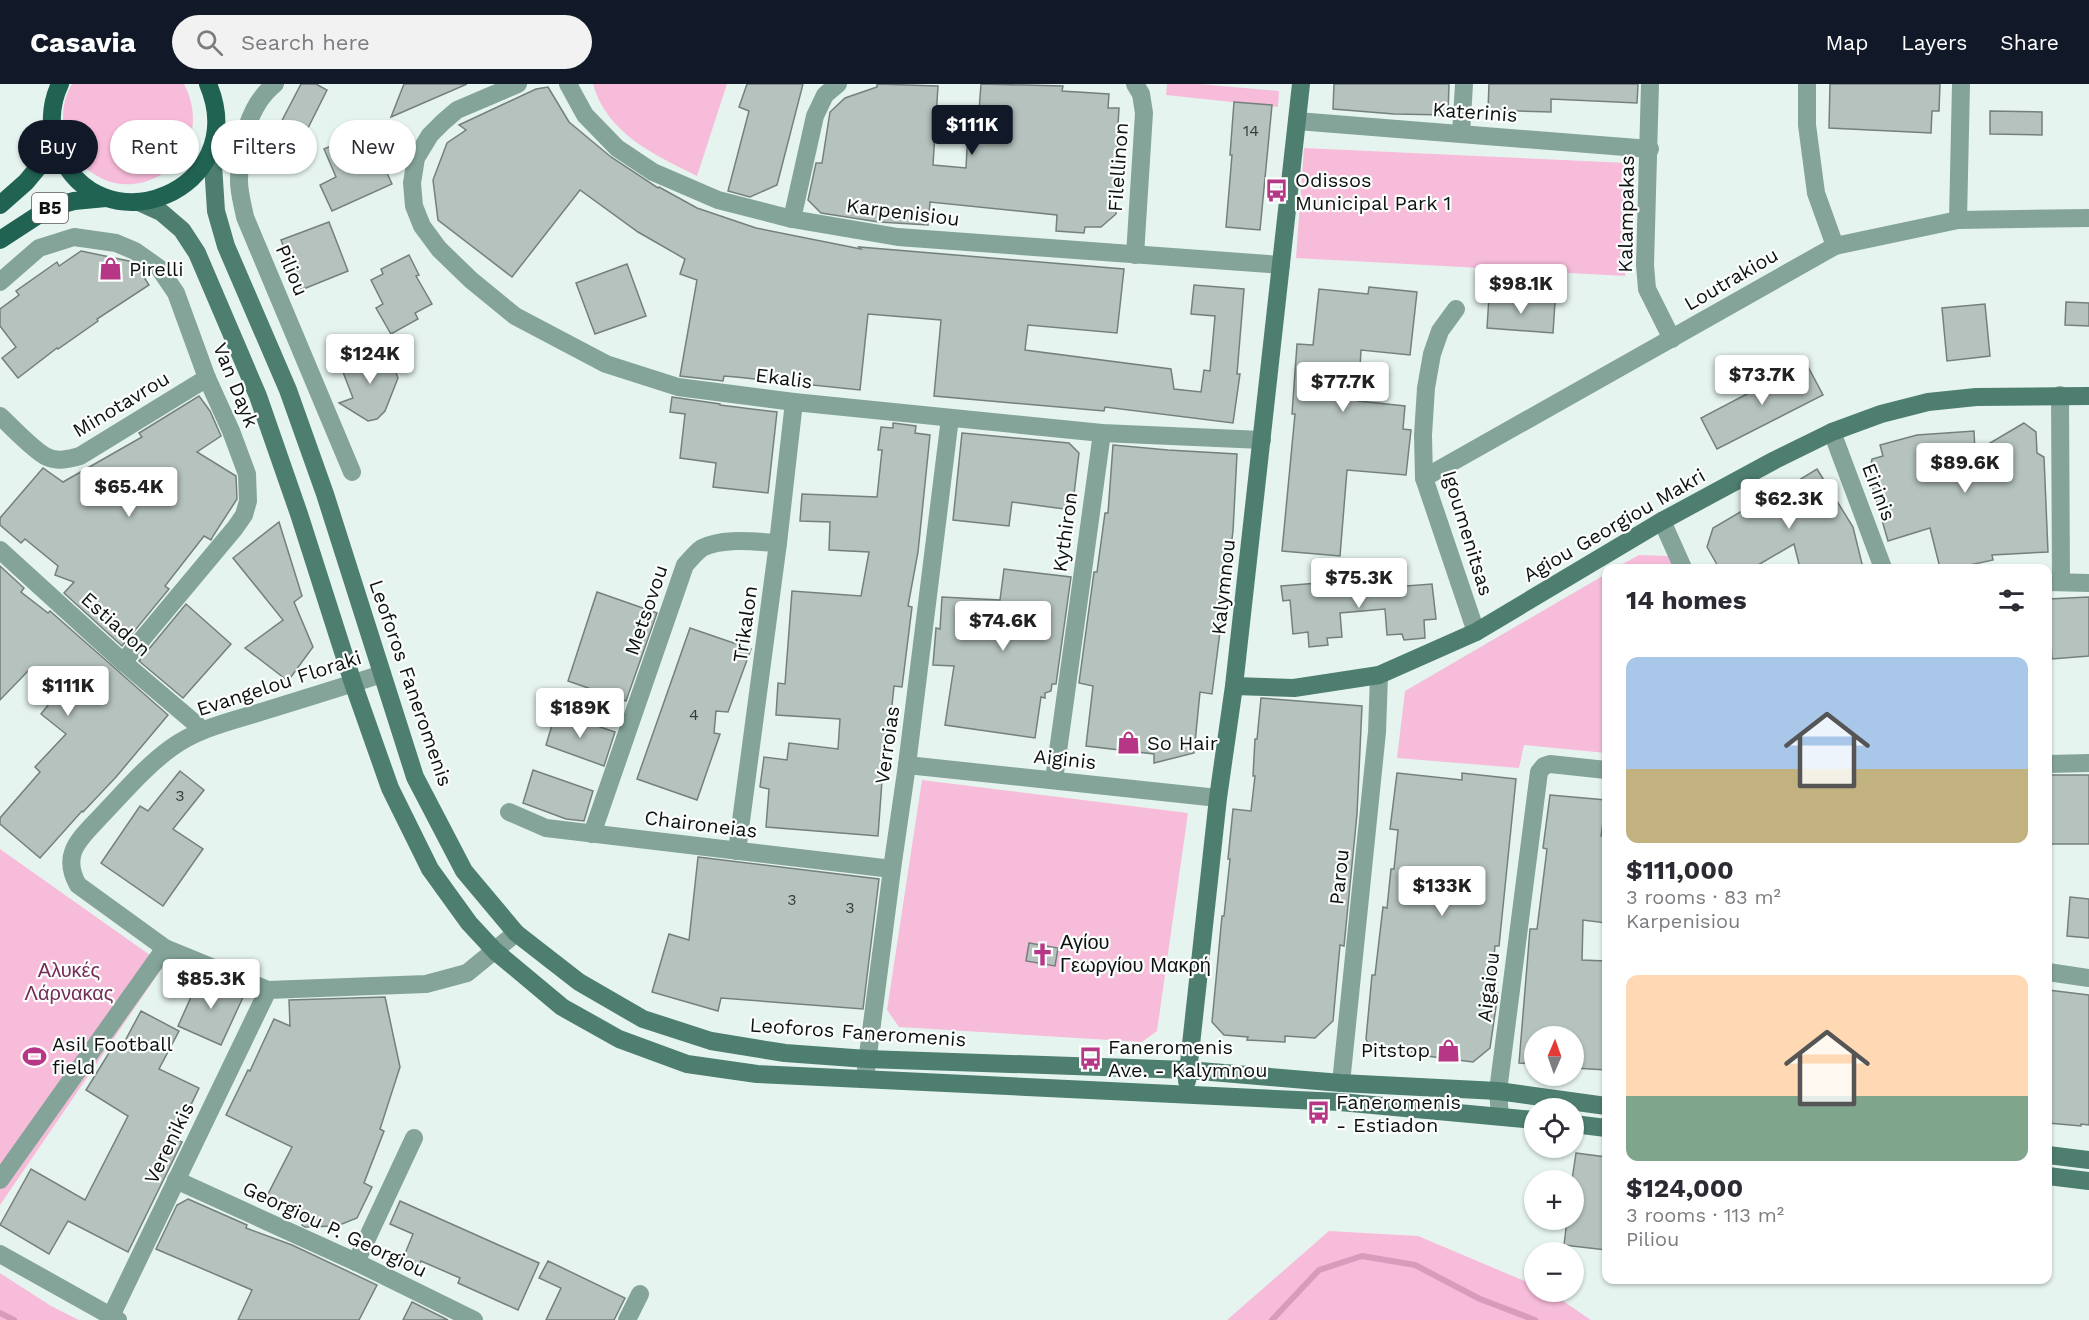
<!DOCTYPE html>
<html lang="en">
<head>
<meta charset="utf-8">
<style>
  :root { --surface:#fff; --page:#f2f2f3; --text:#2b2b33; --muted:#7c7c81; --accent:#111827 }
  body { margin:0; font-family:"Work Sans",sans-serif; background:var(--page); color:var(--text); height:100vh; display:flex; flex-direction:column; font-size:22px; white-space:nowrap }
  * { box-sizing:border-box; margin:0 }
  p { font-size:20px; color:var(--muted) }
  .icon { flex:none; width:33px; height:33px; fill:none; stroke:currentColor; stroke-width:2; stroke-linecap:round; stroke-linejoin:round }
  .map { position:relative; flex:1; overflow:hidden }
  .sheet { position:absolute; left:1602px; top:480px; width:450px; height:720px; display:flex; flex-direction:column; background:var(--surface); border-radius:12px; box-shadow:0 2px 4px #0004 }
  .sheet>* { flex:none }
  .hud { position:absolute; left:18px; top:36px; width:570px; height:54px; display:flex; gap:12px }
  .needle { width:39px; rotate:2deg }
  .fabs { position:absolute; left:1524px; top:942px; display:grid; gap:12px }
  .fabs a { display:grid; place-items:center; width:60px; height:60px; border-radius:50%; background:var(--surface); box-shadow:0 2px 4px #0004; font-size:30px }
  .price { position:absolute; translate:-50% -51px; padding:0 14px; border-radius:6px; background:#fff; color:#222; font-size:20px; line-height:39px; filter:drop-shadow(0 2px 3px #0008) }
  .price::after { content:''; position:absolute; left:50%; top:36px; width:18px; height:14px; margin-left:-9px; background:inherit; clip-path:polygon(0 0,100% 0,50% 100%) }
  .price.current { background:var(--accent); color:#fff }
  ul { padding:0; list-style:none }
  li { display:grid; align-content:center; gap:12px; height:318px; padding:0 24px }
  li span { display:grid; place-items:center; height:186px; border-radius:12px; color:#555 }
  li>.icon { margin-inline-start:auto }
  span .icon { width:108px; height:108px; fill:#fffc; stroke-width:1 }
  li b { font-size:26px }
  h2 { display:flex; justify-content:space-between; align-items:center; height:72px; padding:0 24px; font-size:26px }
  .tag { padding:0 21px; border-radius:27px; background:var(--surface); box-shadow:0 2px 4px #0004; font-size:21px; line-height:54px }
  .tag.current { background:var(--accent); color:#fff }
  header { display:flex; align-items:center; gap:36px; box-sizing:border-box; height:84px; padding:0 30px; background:var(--accent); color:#fff }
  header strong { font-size:28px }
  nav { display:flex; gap:33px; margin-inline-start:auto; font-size:21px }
  .search { width:420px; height:54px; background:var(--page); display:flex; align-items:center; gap:15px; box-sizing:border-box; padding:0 21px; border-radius:33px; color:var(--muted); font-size:22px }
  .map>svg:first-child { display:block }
</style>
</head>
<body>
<header>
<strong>Casavia</strong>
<div class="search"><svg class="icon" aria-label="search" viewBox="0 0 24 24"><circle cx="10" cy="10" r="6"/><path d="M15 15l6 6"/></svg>Search here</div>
<nav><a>Map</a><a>Layers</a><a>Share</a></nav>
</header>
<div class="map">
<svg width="2089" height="1236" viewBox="0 0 2089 1236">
  <rect width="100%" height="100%" fill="#e6f4ef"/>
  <g fill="#f7bcda">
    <path d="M72 0H184C222 73 131 136 79 77 72 69 67 60 65 49 61 32 63 15 72 0Z"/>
    <path d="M593 0H727L697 92C655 71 607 50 593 0Z"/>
    <polygon points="1167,0 1200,0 1279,7 1278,23 1166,11"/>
    <polygon points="1304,64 1629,79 1625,192 1296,174"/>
    <polygon points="1639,471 1668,472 1675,484 1615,484"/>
    <polygon points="1606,490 1606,669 1524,661 1519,684 1397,674 1405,607"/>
    <polygon points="922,696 1188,729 1157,947 1142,958 899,943 887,926"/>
    <polygon points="0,765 164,881 0,1121"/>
    <polygon points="1329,1147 1418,1152 1534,1201 1534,1208 1549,1208 1560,1213 1560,1215 1591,1236 1227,1236"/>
    <polygon points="0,1189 51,1222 79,1236 0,1236"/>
  </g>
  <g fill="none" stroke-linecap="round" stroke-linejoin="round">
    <g stroke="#d99bbb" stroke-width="6">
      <polyline points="0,1229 14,1236"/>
      <polyline points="1272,1236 1319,1186 1362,1172 1415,1181 1480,1215 1535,1236"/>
    </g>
  </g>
  <g fill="#b5c2be" stroke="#74807c" stroke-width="1.5">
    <polygon points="301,0 316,0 327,6 300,60 276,48"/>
    <polygon points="404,0 467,0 391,33"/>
    <polygon points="747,0 803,0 777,101 750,113 728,107 749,27 739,23"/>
    <polygon points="877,0 938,2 933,81 966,84 969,27 979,27 981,0 1063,2 1062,7 1109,10 1108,24 1119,24 1115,92 1118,92 1116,130 1101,143 1085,143 1084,149 1056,147 1057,131 930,118 928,141 879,138 821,129 808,116 816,79 822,79 830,28 845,14 877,3"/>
    <polygon points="1334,0 1449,0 1448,31 1394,30 1333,25"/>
    <polygon points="1489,0 1638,0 1637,19 1551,15 1551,28 1488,26"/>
    <polygon points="1830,0 1940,0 1939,27 1932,27 1931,49 1829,44"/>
    <polygon points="548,3 569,38 611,73 658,104 659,103 697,124 756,144 861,165 859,163 1124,185 1117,249 1028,241 1025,266 1171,285 1174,305 1201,308 1204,286 1210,287 1215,232 1191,230 1194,201 1244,205 1237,290 1240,290 1233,339 1105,323 1104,327 934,312 941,236 868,230 860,306 736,293 724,292 723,297 680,292 697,196 680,190 685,175 638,148 580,106 512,193 438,136 433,96 447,59 466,46 459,41 536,5"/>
    <polygon points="1234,18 1272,21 1260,146 1226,143 1232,71 1230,71"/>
    <polygon points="1990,27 2042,28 2042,51 1990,50"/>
    <polygon points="362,49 372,57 392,100 332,127 320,101 336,93 324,65"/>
    <polygon points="329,138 348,187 301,206 281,156"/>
    <polygon points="81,167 129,177 137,182 149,201 97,235 98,237 58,265 57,264 18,294 2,274 16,263 0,242 0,225 19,211 16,207 57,178 59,182"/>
    <polygon points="409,171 419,191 416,192 432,220 415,229 418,235 391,250 376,224 383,220 371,196 383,190 381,185"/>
    <polygon points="627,180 646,232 595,250 576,199"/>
    <polygon points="1369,203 1417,208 1410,271 1361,266 1358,317 1405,322 1403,345 1411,346 1406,391 1347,386 1340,472 1282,467 1295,330 1292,330 1297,260 1313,261 1319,205 1368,210"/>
    <polygon points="1489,213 1555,218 1553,249 1487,244"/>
    <polygon points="2066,218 2089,219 2089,242 2065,241"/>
    <polygon points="1985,220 1990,272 1947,277 1942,224"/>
    <polygon points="387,266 398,294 385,327 377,335 368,337 339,319 353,314 341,283"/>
    <polygon points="1806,279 1823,311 1717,365 1701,334"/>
    <polygon points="199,312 210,327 221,352 197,368 236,392 237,415 213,452 211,456 204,452 165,502 169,505 122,562 64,509 74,498 55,491 58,482 25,455 21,459 0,441 0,434 43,384 63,398 142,353 139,349"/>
    <polygon points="672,313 720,320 720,321 777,328 768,409 713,403 716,379 680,374 685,330 670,328"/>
    <polygon points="893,339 916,342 915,349 930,351 918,468 908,522 912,523 902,603 894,602 887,669 884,669 878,752 766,743 769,705 760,703 764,673 787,676 789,659 838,665 840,635 776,631 778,599 785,600 792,507 861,512 869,468 829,466 830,438 800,437 802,410 877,413 882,366 878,366 881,343 893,344"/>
    <polygon points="2024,339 2036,348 2037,369 2044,373 2048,468 1992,471 1993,476 1956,484 1940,484 1930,444 1888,457 1869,391 1872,375 1883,372 1880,361 1917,351 1974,347 1975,368"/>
    <polygon points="962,349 1069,359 1079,369 1072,426 1012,418 1009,442 953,436"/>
    <polygon points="1113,361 1168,366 1237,370 1233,447 1212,610 1200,608 1194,669 1154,679 1154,670 1086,662 1093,602 1079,599 1094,488 1097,488 1105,429 1108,429"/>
    <polygon points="1817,385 1853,443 1863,484 1800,484 1794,460 1753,484 1719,484 1707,463 1713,444 1754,420 1755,423"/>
    <polygon points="279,438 302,512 294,518 313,563 288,597 245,564 283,536 233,474"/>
    <polygon points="0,482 24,504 21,508 48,529 50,527 168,631 116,693 83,728 82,727 40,774 0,740 0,734 40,688 35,683 66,650 41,630 57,610 28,587 0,616"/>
    <polygon points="1004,485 1071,493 1056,600 1052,600 1051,607 1045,609 1045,614 1041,613 1035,654 945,641 954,582 933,581 936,544 940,545 942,513 1000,516"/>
    <polygon points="1318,499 1318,506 1393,499 1393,503 1432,500 1436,535 1424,536 1425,554 1404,556 1402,550 1387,551 1385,525 1340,529 1342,553 1327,554 1328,561 1309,563 1308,548 1293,550 1290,516 1283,517 1281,502"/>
    <polygon points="597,508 657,529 626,617 568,597"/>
    <polygon points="2089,513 2089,572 2052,575 2048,515"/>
    <polygon points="186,520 231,560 183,614 139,577"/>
    <polygon points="690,544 751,565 728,628 716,627 714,649 720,650 697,716 637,695"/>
    <polygon points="1261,614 1362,622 1357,730 1344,862 1340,861 1333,937 1315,954 1285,952 1285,958 1247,956 1248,953 1224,951 1212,938 1222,832 1224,832 1230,775 1228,775 1233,725 1251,727 1255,692 1253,692 1255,655 1257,655"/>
    <polygon points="556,628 615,648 604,682 546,661"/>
    <polygon points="533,686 593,707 584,737 566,735 523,719"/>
    <polygon points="180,687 204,706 173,745 203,765 163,822 101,779 140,722 148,727"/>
    <polygon points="1397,689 1462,696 1462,689 1516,695 1499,862 1495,862 1491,908 1498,909 1490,964 1473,978 1427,972 1427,970 1371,964 1366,955 1372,891 1375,891 1383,823 1387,824 1391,785 1394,785 1398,746 1390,745"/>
    <rect x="2048" y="691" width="41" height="69"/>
    <polygon points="1550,711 1606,716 1601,752 1606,752 1606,839 1583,836 1582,876 1606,877 1606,986 1574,984 1574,952 1534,952 1534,980 1519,979 1530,845 1537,845 1547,765 1543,764"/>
    <polygon points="698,773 879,795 863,925 721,914 718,927 652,908 669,850 689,856"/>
    <polygon points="2070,813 2089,815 2089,854 2067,852"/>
    <polygon points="1029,859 1058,864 1055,882 1026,877"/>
    <polygon points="201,891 245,909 221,961 178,942"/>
    <polygon points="2048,906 2089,911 2089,1041 2081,1040 2081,1042 2048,1039"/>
    <polygon points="385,913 400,983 380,1045 384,1047 364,1099 372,1103 357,1134 337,1142 305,1143 302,1141 306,1132 267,1112 292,1063 226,1031 248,986 250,987 274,935 290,942 289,916"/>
    <polygon points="141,927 179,947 159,985 199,1004 175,1054 182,1058 128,1168 68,1137 49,1170 0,1141 31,1085 85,1116 128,1032 86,1006 112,964 119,968"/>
    <polygon points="1576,1069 1606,1073 1606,1166 1564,1161 1567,1136 1574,1136 1572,1096"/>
    <polygon points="188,1115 247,1141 246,1144 292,1161 377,1201 359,1236 238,1236 252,1206 156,1165 177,1121"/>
    <polygon points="400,1117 539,1179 518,1226 458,1199 460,1194 421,1177 416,1189 400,1182 413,1150 390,1140"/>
    <polygon points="548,1177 625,1214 614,1236 546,1236 561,1204 539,1194"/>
    <polygon points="412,1218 448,1236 403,1236"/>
  </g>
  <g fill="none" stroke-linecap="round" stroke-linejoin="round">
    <g stroke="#84a499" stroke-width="18">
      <path d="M275 0C248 21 239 63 239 97 239 109 243 122 245 133L352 388"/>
      <polyline points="518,0 457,26 443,38 430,51 416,74 412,99 414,122 422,142 439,165 471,196 515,232 606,280 678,303 794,318 1102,349 1262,356"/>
      <polyline points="568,0 585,31 617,64 653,88 718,116 792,135 898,153 1281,181"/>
      <polyline points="1650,0 1645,181 1647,205 1672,255"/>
      <polyline points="1807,0 1807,41 1816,109 1835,162"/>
      <polyline points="1297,37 1650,65"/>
      <polyline points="1461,50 1464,0"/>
      <polyline points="792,135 815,32 825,11 838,0"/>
      <polyline points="1958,136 1961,0"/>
      <polyline points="1135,171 1144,29 1141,10 1135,0"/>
      <polyline points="0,198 39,164 74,153 116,159 135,167 159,184 176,209 207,294 231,347 247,390 248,417 244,431 235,444 123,578"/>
      <polyline points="1456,225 1440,247 1432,270 1426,304 1423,351 1424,394 1476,548"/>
      <polyline points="2060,311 2061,497"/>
      <path d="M0 332C12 343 34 367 47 373 58 378 69 375 80 372L207 294"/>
      <polyline points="1832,348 1883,484"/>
      <polyline points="1424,394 1835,162 1958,136 2089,134"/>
      <polyline points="1662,437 1683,484"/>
      <polyline points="0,466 123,578 203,646"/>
      <polyline points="2048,498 2089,499"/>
      <path d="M382 590C342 603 303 615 264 627 232 637 198 644 171 664 145 683 124 708 102 731 81 754 60 769 78 801L165 864 268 906 426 900 467 889 516 849"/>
      <polyline points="2048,680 2089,679"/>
      <polyline points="907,681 1218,714"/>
      <polyline points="1054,696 1102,349"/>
      <polyline points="509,728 546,744 892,785"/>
      <path d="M592 750 685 481C690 476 696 468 702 464 724 453 755 458 778 459"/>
      <polyline points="737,767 778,459 794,318"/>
      <polyline points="2048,888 2089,894"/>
      <polyline points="865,994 892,785 907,681 950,334"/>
      <polyline points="1341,999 1377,648 1379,591"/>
      <polyline points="1500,1032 1498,1007 1539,688 1544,682 1550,680 1606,686"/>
      <polyline points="0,1096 165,864"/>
      <polyline points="176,1096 356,1178 474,1236"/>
      <polyline points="0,1170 118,1236"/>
      <polyline points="356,1178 414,1054"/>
      <polyline points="111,1232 268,906"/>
      <polyline points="627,1236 640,1210"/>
    </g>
    <g stroke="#4e7e70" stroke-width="18">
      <polyline points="212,65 216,127 226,162 288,306 325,410 415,693 464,787 516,849 579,898 643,935 711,957 785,969 867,975 1188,986 1341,999 1498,1007 1606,1022"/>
      <polyline points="139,118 161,128 182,146 197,169 258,312 299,430 353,599 390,704 430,785 469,839 495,867 562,923 619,955 687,980 757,990 1340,1018 1534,1036"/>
      <polyline points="1234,602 1294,604 1379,591 1476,548 1662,437 1775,376 1832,348 1881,330 1928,318 1976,313 2089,312"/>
      <polyline points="1187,997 1218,714 1234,602 1301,0"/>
      <polyline points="1574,1040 1606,1044"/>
      <polyline points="2048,1071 2089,1076"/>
      <polyline points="2048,1092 2089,1097"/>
    </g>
    <g stroke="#216353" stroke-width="18">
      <path d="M60 0C50 21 49 45 58 66 100 168 253 106 208 0"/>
      <polyline points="0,121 26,98 41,80 52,46"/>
      <polyline points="0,156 49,124 74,117 106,114"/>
    </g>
  </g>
  <defs>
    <symbol id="bus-bare" viewBox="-9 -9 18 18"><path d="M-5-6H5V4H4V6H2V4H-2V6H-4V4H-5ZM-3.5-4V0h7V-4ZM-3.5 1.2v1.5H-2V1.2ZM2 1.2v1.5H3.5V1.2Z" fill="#b63785" stroke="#fcfefd" stroke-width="2.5" paint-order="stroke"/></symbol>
    <symbol id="shop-bare" viewBox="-9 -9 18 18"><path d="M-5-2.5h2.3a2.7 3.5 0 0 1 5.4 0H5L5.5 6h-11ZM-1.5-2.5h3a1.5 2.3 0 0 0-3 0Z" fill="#b63785" stroke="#fcfefd" stroke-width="2.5" paint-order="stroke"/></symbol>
    <symbol id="church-bare" viewBox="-9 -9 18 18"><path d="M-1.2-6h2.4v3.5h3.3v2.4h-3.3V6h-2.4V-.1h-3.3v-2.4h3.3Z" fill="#b63785" stroke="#fcfefd" stroke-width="2.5" paint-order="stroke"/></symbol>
    <symbol id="stadium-bare" viewBox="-9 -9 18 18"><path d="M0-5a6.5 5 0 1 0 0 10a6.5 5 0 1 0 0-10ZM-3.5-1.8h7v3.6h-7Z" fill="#b63785" stroke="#fcfefd" stroke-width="2.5" paint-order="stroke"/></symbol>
  </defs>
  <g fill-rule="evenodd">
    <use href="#bus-bare" x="1260" y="90" width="33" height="33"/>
    <use href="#shop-bare" x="94" y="168" width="33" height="33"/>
    <use href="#shop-bare" x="1112" y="642" width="33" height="33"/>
    <use href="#church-bare" x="1026" y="854" width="33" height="33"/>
    <use href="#shop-bare" x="1432" y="950" width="33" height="33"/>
    <use href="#stadium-bare" x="18" y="956" width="33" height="33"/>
    <use href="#bus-bare" x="1074" y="958" width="33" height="33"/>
    <use href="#bus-bare" x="1302" y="1012" width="33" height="33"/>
  </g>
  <g text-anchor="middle" stroke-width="4.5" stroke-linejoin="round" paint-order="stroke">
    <g font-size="16" fill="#373e3c">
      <text x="1251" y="52">14</text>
      <text x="694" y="636">4</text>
      <text x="180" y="717">3</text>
      <text x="792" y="821">3</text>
      <text x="850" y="829">3</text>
    </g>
    <rect fill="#fcfefd" stroke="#555957" stroke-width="1.5" x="32" y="109" width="36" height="30" rx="4.5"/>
    <g font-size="18" font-weight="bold" fill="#0d1210">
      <text x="50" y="130">B5</text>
    </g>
    <g font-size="20" fill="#0d1210" stroke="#fcfefd">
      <text transform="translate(1475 28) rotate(4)" y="7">Katerinis</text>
      <text transform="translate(1118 83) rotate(-86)" y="7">Filellinon</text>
      <text transform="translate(903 128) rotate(7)" y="7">Karpenisiou</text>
      <text transform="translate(1626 130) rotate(-89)" y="7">Kalampakas</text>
      <text transform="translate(292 186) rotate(67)" y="7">Piliou</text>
      <text transform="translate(1731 195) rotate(-30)" y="7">Loutrakiou</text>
      <text transform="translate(784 294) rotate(7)" y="7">Ekalis</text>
      <text transform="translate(236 301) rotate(68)" y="7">Van Dayk</text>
      <text transform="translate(121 320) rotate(-31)" y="7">Minotavrou</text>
      <text transform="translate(1879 408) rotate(69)" y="7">Eirinis</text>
      <text transform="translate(1614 441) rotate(-30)" y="7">Agiou Georgiou Makri</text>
      <text transform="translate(1065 448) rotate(-82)" y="7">Kythiron</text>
      <text transform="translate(1468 449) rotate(73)" y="7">Igoumenitsas</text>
      <text transform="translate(1223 503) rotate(-84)" y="7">Kalymnou</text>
      <text transform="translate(646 526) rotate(-71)" y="7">Metsovou</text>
      <text transform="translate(116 540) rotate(42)" y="7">Estiadon</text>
      <text transform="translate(745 540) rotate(-82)" y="7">Trikalon</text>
      <text transform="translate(279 599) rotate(-18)" y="7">Evangelou Floraki</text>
      <text transform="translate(411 599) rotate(71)" y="7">Leoforos Faneromenis</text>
      <text transform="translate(887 661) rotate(-82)" y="7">Verroias</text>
      <text transform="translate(1065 675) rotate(6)" y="7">Aiginis</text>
      <text transform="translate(701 740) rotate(7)" y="7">Chaironeias</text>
      <text transform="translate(1339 793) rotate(-84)" y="7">Parou</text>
      <text transform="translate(1488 903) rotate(-83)" y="7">Aigaiou</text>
      <text transform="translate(858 948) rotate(4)" y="7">Leoforos Faneromenis</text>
      <text transform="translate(169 1059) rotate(-64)" y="7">Verenikis</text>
      <text transform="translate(335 1145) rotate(25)" y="7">Georgiou P. Georgiou</text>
    </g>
    <g font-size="20" fill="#0d1210" stroke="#fcfefd" text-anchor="start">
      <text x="1295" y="103">Odissos<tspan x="1295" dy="23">Municipal Park 1</tspan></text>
      <text x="129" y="192">Pirelli</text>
      <text x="1147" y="666">So Hair</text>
      <text x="1060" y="865">Αγίου<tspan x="1060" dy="23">Γεωργίου Μακρή</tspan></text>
      <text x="52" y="967">Asil Football<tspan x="52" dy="23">field</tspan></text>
      <text x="1108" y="970">Faneromenis<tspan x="1108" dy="23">Ave. - Kalymnou</tspan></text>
      <text x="1430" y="973" text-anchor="end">Pitstop</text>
      <text x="1336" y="1025">Faneromenis<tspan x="1336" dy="23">- Estiadon</tspan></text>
    </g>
    <g font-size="20" fill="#752c57" stroke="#fcfefd">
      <text x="69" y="893">Αλυκές<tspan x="69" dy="23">Λάρνακας</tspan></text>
    </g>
  </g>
</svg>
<div class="fabs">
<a><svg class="needle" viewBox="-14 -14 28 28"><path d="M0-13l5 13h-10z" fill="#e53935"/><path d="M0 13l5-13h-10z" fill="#7c7c81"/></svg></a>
<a><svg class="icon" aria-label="locate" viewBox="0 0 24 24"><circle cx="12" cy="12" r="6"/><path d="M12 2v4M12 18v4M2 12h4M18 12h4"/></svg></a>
<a>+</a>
<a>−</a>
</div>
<b class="price current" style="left:972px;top:72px">$111K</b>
<b class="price" style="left:1521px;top:231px">$98.1K</b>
<b class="price" style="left:370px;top:301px">$124K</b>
<b class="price" style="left:1762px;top:322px">$73.7K</b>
<b class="price" style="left:1343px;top:329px">$77.7K</b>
<b class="price" style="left:1965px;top:410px">$89.6K</b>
<b class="price" style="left:129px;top:434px">$65.4K</b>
<b class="price" style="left:1789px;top:446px">$62.3K</b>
<b class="price" style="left:1359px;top:525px">$75.3K</b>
<b class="price" style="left:1003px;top:568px">$74.6K</b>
<b class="price" style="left:68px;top:633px">$111K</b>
<b class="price" style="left:580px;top:655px">$189K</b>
<b class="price" style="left:1442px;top:833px">$133K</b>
<b class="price" style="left:211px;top:926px">$85.3K</b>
<div class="hud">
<a class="tag current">Buy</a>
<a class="tag">Rent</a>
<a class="tag">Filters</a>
<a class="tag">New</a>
</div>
<section class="sheet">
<h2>14 homes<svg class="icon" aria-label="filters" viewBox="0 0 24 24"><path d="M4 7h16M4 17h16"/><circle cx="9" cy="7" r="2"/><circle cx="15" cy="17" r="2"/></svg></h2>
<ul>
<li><span style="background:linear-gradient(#a9c7e8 60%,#c2b280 0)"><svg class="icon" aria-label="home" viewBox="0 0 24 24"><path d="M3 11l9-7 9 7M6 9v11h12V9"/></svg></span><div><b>$111,000</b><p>3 rooms · 83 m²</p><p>Karpenisiou</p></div></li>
<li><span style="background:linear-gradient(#ffd9b3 65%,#7fa58c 0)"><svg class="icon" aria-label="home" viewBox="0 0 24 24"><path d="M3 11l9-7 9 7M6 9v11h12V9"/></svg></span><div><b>$124,000</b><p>3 rooms · 113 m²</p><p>Piliou</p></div></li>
</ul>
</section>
</div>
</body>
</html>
